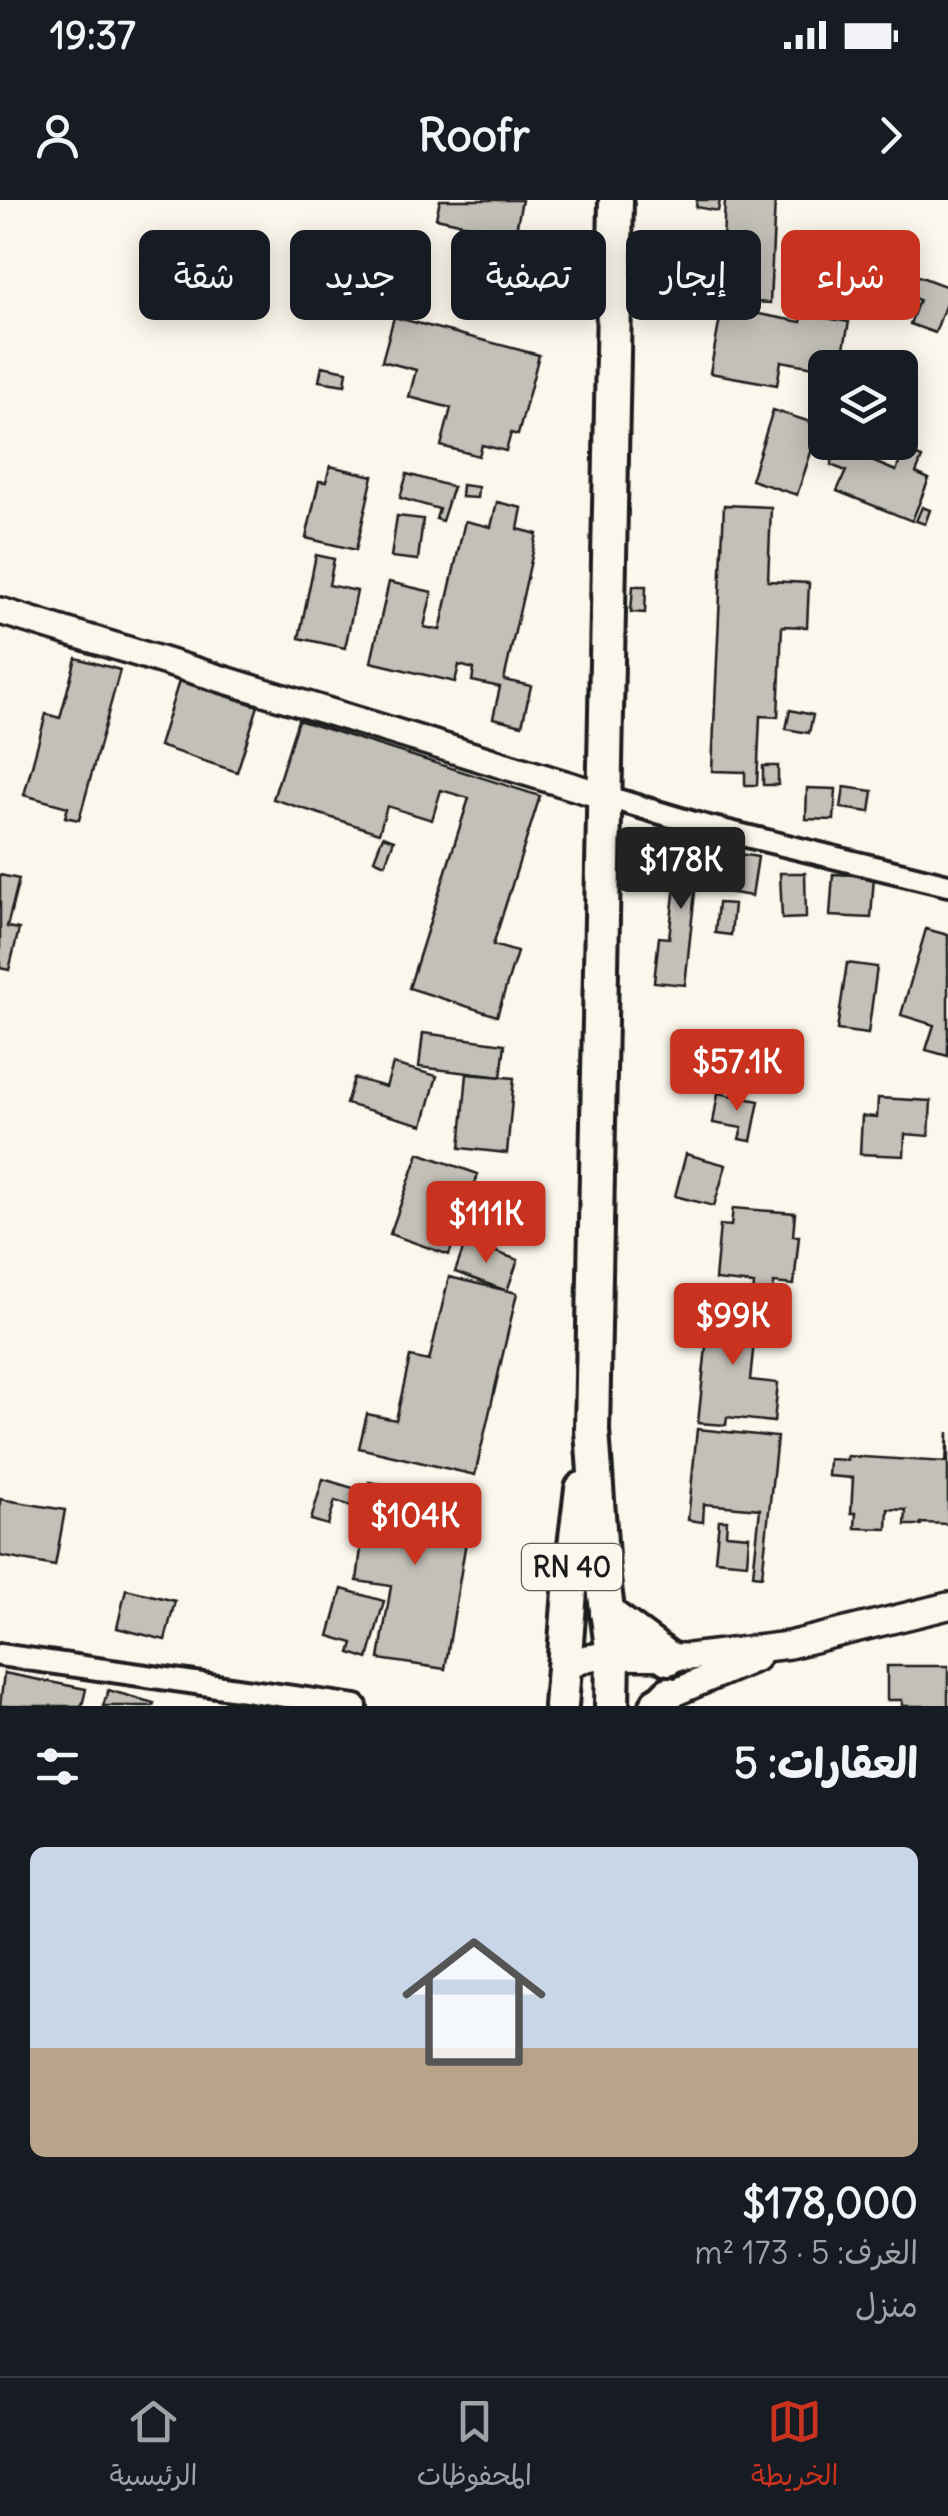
<!DOCTYPE html>
<html lang="ar">
<head>
<meta charset="utf-8">
<style>
  :root { --surface:#171b24; --page:#242831; --text:#f1f3f6; --muted:#9ea1a6; --line:#363941; --accent:#c8321e }
  body { margin:0; font-family:Delius,"Playpen Sans Arabic",sans-serif; background:var(--page); color:var(--text); direction:rtl; height:100vh; display:flex; flex-direction:column; font-size:38px; white-space:nowrap }
  * { box-sizing:border-box; margin:0 }
  p { font-size:32px; color:var(--muted) }
  .icon { flex:none; width:55px; height:55px; fill:none; stroke:currentColor; stroke-width:2; stroke-linecap:round; stroke-linejoin:round }
  .map { position:relative; height:1506px; overflow:hidden; direction:ltr }
  .details { display:flex; flex-direction:column; background:var(--surface); flex:1 }
  .details>* { flex:none }
  .banner { position:absolute; left:30px; top:30px; width:890px; height:90px; direction:rtl; display:flex; gap:20px }
  .fabs { position:absolute; left:808px; top:150px; display:grid; gap:20px }
  .fabs a { display:grid; place-items:center; width:110px; height:110px; border-radius:15px; background:var(--surface); box-shadow:0 5px 25px #0003; font-size:50px }
  .price { position:absolute; translate:-50% -85px; padding:0 22px; border-radius:10px; background:var(--accent); color:#fff; font-size:32px; line-height:65px; filter:drop-shadow(0 2px 5px #0008) }
  .price::after { content:''; position:absolute; left:50%; top:60px; width:30px; height:22px; margin-left:-15px; background:inherit; clip-path:polygon(0 0,100% 0,50% 100%) }
  .price.active { background:#222; color:#fff }
  ul { padding:0; list-style:none }
  li { display:grid; align-content:center; gap:20px; height:530px; padding:0 30px }
  li span { display:grid; place-items:center; height:310px; border-radius:15px; color:#555 }
  li>.icon { margin-inline-start:auto }
  span .icon { width:180px; height:180px; fill:#fffc; stroke-width:1 }
  li b { font-size:42px }
  h2 { display:flex; justify-content:space-between; align-items:center; height:120px; padding:0 30px; font-size:42px }
  .tag { padding:0 35px; border-radius:15px; background:var(--surface); box-shadow:0 5px 25px #0003; font-size:35px; line-height:90px }
  .tag.active { background:var(--accent); color:#fff }
  .status { display:flex; justify-content:space-between; align-items:center; height:70px; padding:0 50px; background:var(--surface); direction:ltr }
  .status svg { height:28px; fill:currentColor }
  header { display:flex; justify-content:space-between; align-items:center; height:130px; padding:0 30px; background:var(--surface); font-size:45px; font-weight:700 }
  .tab-bar { display:flex; justify-content:space-around; align-items:center; height:140px; border-top:2px solid var(--line); background:var(--surface); font-size:28px; color:var(--muted) }
  .tab-bar a { display:grid; justify-items:center; gap:5px }
  .tab-bar .active { color:var(--accent) }
  .map>svg:first-child { display:block }
</style>
</head>
<body>
<div class="status"><b>19:37</b><svg viewBox="0 0 49 12"><path d="M0 12V9h3v3zM5 12V6h3v6zM10 12V3h3v9zM15 12V0h3v12zM26 1h20v11H26zM47 4h2v5h-2z"/></svg></div>
<header><svg class="icon" aria-label="forward" viewBox="0 0 24 24"><path d="M9 5l7 7-7 7"/></svg>Roofr<svg class="icon" aria-label="person" viewBox="0 0 24 24"><circle cx="12" cy="8" r="4"/><path d="M4 21q1-7 8-7t8 7"/></svg></header>
<div class="map">
<svg width="948" height="1506" viewBox="0 0 948 1506">
  <rect width="100%" height="100%" fill="#fbf7ec"/>
  <filter id="ink" filterUnits="userSpaceOnUse"><feTurbulence type="fractalNoise" baseFrequency=".01" numOctaves="2"/><feDisplacementMap in="SourceGraphic" scale="20" xChannelSelector="R" yChannelSelector="G"/><feConvolveMatrix kernelMatrix="1 2 1 2 8 2 1 2 1" color-interpolation-filters="sRGB"/></filter>
  <g filter="url(#ink)">
    <g fill="#c3c0b8" stroke="#1c1c1c" stroke-width="2.5">
      <polygon points="440,0 522,0 515,35 436,18"/>
      <polygon points="697,0 720,0 718,11 696,7"/>
      <polygon points="725,0 775,0 770,103 720,100"/>
      <polygon points="790,37 803,38 801,55 788,54"/>
      <polygon points="913,74 948,87 948,98 935,133 910,124 919,100 906,95"/>
      <polygon points="722,107 801,122 803,114 849,122 840,168 825,169 781,161 777,185 710,173"/>
      <polygon points="394,117 539,155 518,235 511,233 506,251 482,245 479,256 441,246 451,208 409,197 416,170 382,161"/>
      <polygon points="322,166 347,171 345,185 319,181"/>
      <polygon points="773,210 820,225 797,295 751,280"/>
      <polygon points="829,242 882,242 874,262 896,271 904,251 922,258 916,273 929,279 912,321 837,291 846,271 831,265 835,254 826,250"/>
      <polygon points="330,266 373,276 356,350 306,338 319,281 326,282"/>
      <polygon points="407,274 453,287 442,321 436,319 439,309 400,298"/>
      <polygon points="462,285 478,287 477,298 461,297"/>
      <polygon points="497,302 522,308 518,329 537,334 504,480 531,486 522,525 493,518 500,487 472,481 474,469 459,465 455,482 371,462 389,382 432,392 424,427 440,430 465,321 491,327"/>
      <polygon points="724,305 771,307 768,381 809,383 807,427 782,426 778,517 760,516 757,585 745,585 745,572 712,571"/>
      <polygon points="922,307 930,310 925,324 916,321"/>
      <polygon points="397,316 423,319 418,360 391,357"/>
      <polygon points="316,355 334,359 329,385 357,391 345,448 299,438"/>
      <polygon points="633,386 646,386 645,413 631,412"/>
      <polygon points="76,458 120,470 79,620 65,617 68,607 24,595 46,514 60,518"/>
      <polygon points="179,481 258,506 237,572 159,546"/>
      <polygon points="790,510 813,515 809,533 786,529"/>
      <polygon points="298,520 540,596 493,745 517,752 497,816 409,788 469,598 441,590 432,620 387,606 379,633 273,599"/>
      <rect x="763" y="566" width="15" height="19"/>
      <polygon points="844,587 873,591 870,612 841,608"/>
      <polygon points="807,588 836,589 834,620 806,619"/>
      <polygon points="682,624 702,626 685,785 654,782 659,737 669,738"/>
      <polygon points="383,636 394,640 385,664 374,659"/>
      <polygon points="721,651 758,657 752,696 714,690"/>
      <polygon points="780,673 805,673 806,718 782,719"/>
      <polygon points="833,674 874,676 871,718 830,716"/>
      <polygon points="0,675 19,679 7,727 19,729 9,770 0,768"/>
      <polygon points="718,703 734,704 731,735 715,733"/>
      <polygon points="926,729 948,735 948,856 926,850 934,825 901,815"/>
      <polygon points="847,763 877,767 868,834 837,830"/>
      <polygon points="423,833 505,844 501,877 419,867"/>
      <polygon points="724,833 758,839 752,866 719,859"/>
      <polygon points="393,864 437,876 423,925 346,904 354,878 386,887"/>
      <polygon points="467,874 514,878 507,953 460,948"/>
      <polygon points="718,893 759,901 751,941 739,939 742,928 713,923"/>
      <polygon points="878,898 931,901 929,936 905,934 904,956 860,954 862,916 877,917"/>
      <polygon points="419,953 478,974 449,1055 390,1034"/>
      <polygon points="686,954 726,965 714,1006 675,996"/>
      <polygon points="733,1008 795,1013 793,1036 799,1036 794,1085 774,1083 773,1098 753,1096 754,1084 715,1080 720,1025 731,1026"/>
      <polygon points="466,1041 518,1060 507,1091 455,1072"/>
      <polygon points="449,1077 517,1093 475,1275 359,1248 367,1214 396,1220 410,1157 429,1161"/>
      <polygon points="711,1099 758,1104 750,1180 778,1183 774,1222 727,1217 726,1225 698,1223"/>
      <polygon points="697,1229 777,1237 762,1376 753,1375 760,1309 704,1304 703,1322 688,1320"/>
      <polygon points="948,1232 948,1324 921,1323 921,1325 905,1325 906,1310 888,1309 887,1329 855,1328 856,1313 851,1313 853,1278 828,1276 829,1259 847,1260 847,1256 946,1262"/>
      <polygon points="323,1279 363,1291 358,1308 335,1301 328,1325 311,1320"/>
      <polygon points="369,1282 473,1299 445,1469 379,1459 391,1386 357,1381"/>
      <polygon points="0,1299 65,1310 55,1366 0,1356"/>
      <polygon points="719,1320 727,1320 726,1334 749,1336 747,1363 715,1360"/>
      <polygon points="126,1389 175,1401 165,1440 117,1428"/>
      <polygon points="342,1389 384,1401 368,1459 350,1453 353,1443 329,1436"/>
      <polygon points="887,1466 948,1466 948,1506 902,1506 902,1500 887,1500"/>
      <polygon points="4,1473 86,1489 82,1506 0,1506"/>
      <polygon points="108,1490 154,1503 153,1506 103,1506"/>
    </g>
    <g fill="none" stroke-linecap="round" stroke-linejoin="round">
      <defs>
        <g id="minor">
          <polyline points="604,596 701,625 948,685"/>
          <polyline points="0,1455 356,1506"/>
        </g>
        <g id="tertiary">
          <polyline points="0,411 604,596"/>
          <polyline points="564,1468 587,1458 600,1456 689,1457 789,1445 948,1406"/>
          <polyline points="655,1501 756,1458"/>
        </g>
        <g id="primary">
          <polyline points="607,1413 668,1458"/>
          <polyline points="561,1506 571,1378 582,1289"/>
          <polyline points="612,1506 613,1456 602,1371 592,1230 616,0"/>
          <polyline points="657,1506 669,1494"/>
        </g>
      </defs>
      <use href="#minor" stroke="#1c1c1c" stroke-width="28"/>
      <use href="#tertiary" stroke="#1c1c1c" stroke-width="32"/>
      <use href="#primary" stroke="#1c1c1c" stroke-width="40"/>
      <use href="#minor" stroke="#fbf7ec" stroke-width="20"/>
      <use href="#tertiary" stroke="#fbf7ec" stroke-width="25"/>
      <use href="#primary" stroke="#fbf7ec" stroke-width="32"/>
    </g>
  </g>
  <g text-anchor="middle" stroke-width="10" stroke-linejoin="round" paint-order="stroke">
    <rect fill="#fbf7ec" stroke="#5f5e5a" stroke-width="2.5" x="522" y="1344" width="100" height="46" rx="8"/>
    <g font-size="28" font-weight="bold" fill="#1c1c1c">
      <text x="572" y="1377">RN 40</text>
    </g>
  </g>
</svg>
<div class="fabs">
<a><svg class="icon" aria-label="layers" viewBox="0 0 24 24"><path d="M12 4l9 5-9 5-9-5zM3 14l9 5 9-5"/></svg></a>
</div>
<b class="price active" style="left:681px;top:712px">$178K</b>
<b class="price" style="left:737px;top:914px">$57.1K</b>
<b class="price" style="left:486px;top:1066px">$111K</b>
<b class="price" style="left:733px;top:1168px">$99K</b>
<b class="price" style="left:415px;top:1368px">$104K</b>
<div class="banner">
<a class="tag active">شراء</a>
<a class="tag">إيجار</a>
<a class="tag">تصفية</a>
<a class="tag">جديد</a>
<a class="tag">شقة</a>
</div>
</div>
<section class="details">
<h2>العقارات: 5<svg class="icon" aria-label="filters" viewBox="0 0 24 24"><path d="M4 7h16M4 17h16"/><circle cx="9" cy="7" r="2"/><circle cx="15" cy="17" r="2"/></svg></h2>
<ul>
<li><span style="background:linear-gradient(#c9d6e8 65%,#b9a48a 0)"><svg class="icon" aria-label="home" viewBox="0 0 24 24"><path d="M3 11l9-7 9 7M6 9v11h12V9"/></svg></span><div><b>$178,000</b><p>الغرف: 5 · 173 m²</p><p>منزل</p></div></li>
</ul>
</section>
<nav class="tab-bar">
<a class="active"><svg class="icon" aria-label="map" viewBox="0 0 24 24"><path d="M3 6l6-2 6 2 6-2v14l-6 2-6-2-6 2zM9 4v14M15 6v14"/></svg>الخريطة</a>
<a><svg class="icon" aria-label="saved" viewBox="0 0 24 24"><path d="M7 4h10v16l-5-4-5 4z"/></svg>المحفوظات</a>
<a><svg class="icon" aria-label="home" viewBox="0 0 24 24"><path d="M3 11l9-7 9 7M6 9v11h12V9"/></svg>الرئيسية</a>
</nav>
</body>
</html>
